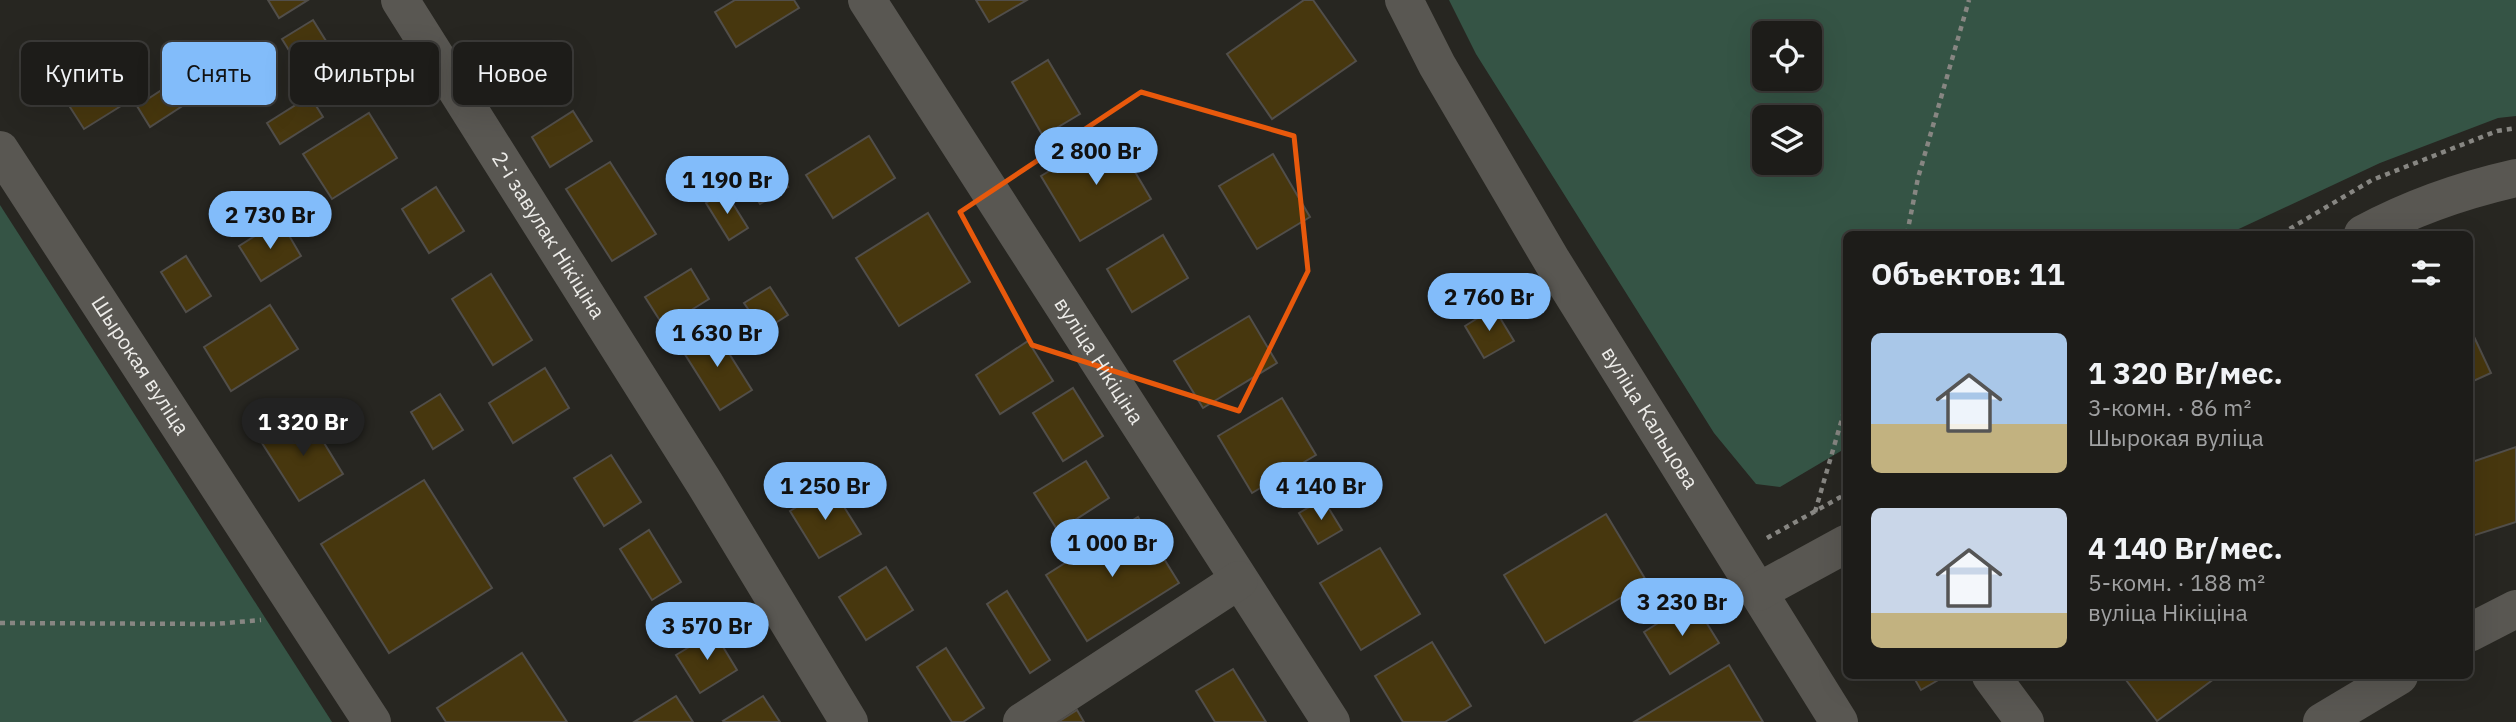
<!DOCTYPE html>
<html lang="ru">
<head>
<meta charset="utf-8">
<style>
  :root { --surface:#1d1c19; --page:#2a2926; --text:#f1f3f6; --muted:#a0a1a2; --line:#3b3a38; --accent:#82bcfa }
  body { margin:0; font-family:"IBM Plex Sans",sans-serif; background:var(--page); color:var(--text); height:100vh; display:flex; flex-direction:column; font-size:26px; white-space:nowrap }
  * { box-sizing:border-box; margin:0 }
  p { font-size:23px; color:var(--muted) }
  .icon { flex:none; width:38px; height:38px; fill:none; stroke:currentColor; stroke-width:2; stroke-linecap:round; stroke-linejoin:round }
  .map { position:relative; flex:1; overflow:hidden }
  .details { position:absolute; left:1843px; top:231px; width:630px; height:448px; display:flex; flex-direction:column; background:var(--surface); border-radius:10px; box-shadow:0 7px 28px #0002,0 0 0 2px var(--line) }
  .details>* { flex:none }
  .hud { position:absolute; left:21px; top:42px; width:665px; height:63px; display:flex; gap:14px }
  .tools { position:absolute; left:1752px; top:21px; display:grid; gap:14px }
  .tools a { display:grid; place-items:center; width:70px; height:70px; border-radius:10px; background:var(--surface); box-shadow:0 7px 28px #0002,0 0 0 2px var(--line); font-size:35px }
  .price { position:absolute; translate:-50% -60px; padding:0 16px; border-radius:24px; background:var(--accent); color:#111; font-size:23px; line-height:46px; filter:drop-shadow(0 2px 4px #0008) }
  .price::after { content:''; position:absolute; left:50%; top:42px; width:21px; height:16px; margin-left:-10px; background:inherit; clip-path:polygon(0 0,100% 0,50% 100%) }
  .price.on { background:#222; color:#fff }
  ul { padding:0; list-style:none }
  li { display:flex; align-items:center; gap:21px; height:175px; padding:0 28px }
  li span { display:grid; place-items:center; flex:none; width:196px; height:140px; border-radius:10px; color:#555 }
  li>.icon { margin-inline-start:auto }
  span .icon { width:84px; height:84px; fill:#fffc; stroke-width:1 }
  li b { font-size:30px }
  h2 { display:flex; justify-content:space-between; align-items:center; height:84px; padding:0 28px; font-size:30px }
  .tag { padding:0 24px; border-radius:10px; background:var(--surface); box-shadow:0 7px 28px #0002,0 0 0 2px var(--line); font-size:24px; line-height:63px }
  .tag.on { background:var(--accent); color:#111 }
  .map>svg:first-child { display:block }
</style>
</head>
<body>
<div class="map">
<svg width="2516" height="722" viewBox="0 0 2516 722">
  <rect width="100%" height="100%" fill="#272621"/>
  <g fill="#355445" fill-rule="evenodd">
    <path d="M1449 0H2516V116L2498 118 2380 163 2228 234H1846V448L1780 487 1756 484 1714 433 1476 54ZM1810 33V79H1764V33ZM1810 117V163H1764V117Z"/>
    <polygon points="0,205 332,722 0,722"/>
  </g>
  <g fill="#47370e" stroke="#514e4a" stroke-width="2">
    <polygon points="268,0 308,0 279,18"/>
    <polygon points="735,0 794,0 799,8 736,47 715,12"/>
    <polygon points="976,0 1027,0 989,22"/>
    <polygon points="1304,0 1313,0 1356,61 1272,119 1227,54"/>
    <polygon points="313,20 349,78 318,97 282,39"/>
    <polygon points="99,54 129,101 84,129 54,82"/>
    <polygon points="1048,60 1080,114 1043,136 1012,82"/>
    <polygon points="174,82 187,103 150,127 137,106"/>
    <polygon points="310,96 323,117 280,144 267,123"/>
    <polygon points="573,111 592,141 550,167 532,137"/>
    <polygon points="369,113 397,158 332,199 303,154"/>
    <polygon points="1112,133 1151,199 1080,241 1041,176"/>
    <polygon points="869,136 895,178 833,218 806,175"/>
    <polygon points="1273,154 1310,217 1257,249 1219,186"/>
    <polygon points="610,162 656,234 612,261 566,189"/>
    <polygon points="774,164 788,187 760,204 746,181"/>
    <polygon points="436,187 464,231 429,253 402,209"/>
    <polygon points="725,191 748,228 729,240 706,203"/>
    <polygon points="928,213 970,282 899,326 856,258"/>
    <polygon points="280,220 301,256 261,281 239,246"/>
    <polygon points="1163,235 1188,278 1132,312 1107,269"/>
    <polygon points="186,256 211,296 186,312 161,272"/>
    <polygon points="691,269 709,299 664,327 645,297"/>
    <polygon points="491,274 532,340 493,365 452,299"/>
    <polygon points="770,287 788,315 763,331 744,303"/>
    <polygon points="270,305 298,349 231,391 204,347"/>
    <polygon points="1494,308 1514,341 1484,358 1465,326"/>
    <polygon points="1249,316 1277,363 1203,408 1174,361"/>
    <polygon points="2469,326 2491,373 2469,383"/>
    <polygon points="713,328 752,390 720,410 681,348"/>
    <polygon points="1028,341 1053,381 1000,414 976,375"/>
    <polygon points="545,368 569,408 513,443 489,403"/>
    <polygon points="1073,388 1103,436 1063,461 1033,413"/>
    <polygon points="440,394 463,430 433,449 411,412"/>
    <polygon points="1282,398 1316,455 1252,493 1218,436"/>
    <polygon points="307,415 343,474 299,501 262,443"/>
    <polygon points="2516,447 2516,522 2469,537 2469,463"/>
    <polygon points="611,455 641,502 604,526 574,478"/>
    <polygon points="1086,461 1109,498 1058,531 1034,493"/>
    <polygon points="424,480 492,588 389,653 321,544"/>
    <polygon points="831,486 861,534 819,558 790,511"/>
    <polygon points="1323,499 1342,530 1318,544 1299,513"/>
    <polygon points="1606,514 1647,582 1545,643 1504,575"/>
    <polygon points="1138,517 1179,583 1087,641 1046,575"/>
    <polygon points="649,530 681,582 652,600 620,549"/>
    <polygon points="1380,548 1420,614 1361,650 1320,583"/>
    <polygon points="886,567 913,610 866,640 839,597"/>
    <polygon points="1007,591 1050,660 1030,673 987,604"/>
    <polygon points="1693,601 1719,643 1670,674 1644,632"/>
    <polygon points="714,632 737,670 700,693 676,655"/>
    <polygon points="1432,642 1471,706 1445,722 1403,722 1375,676"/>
    <polygon points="946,648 984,708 963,722 952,722 917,667"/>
    <polygon points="522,653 567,722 446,722 437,708"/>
    <polygon points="1729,665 1763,722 1634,722"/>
    <polygon points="1233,669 1266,722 1215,722 1196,691"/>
    <polygon points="1913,676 1938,676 1940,679 1921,690"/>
    <polygon points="2123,676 2211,676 2214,679 2157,721"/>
    <polygon points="676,696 693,722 634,722"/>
    <polygon points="763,696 780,722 724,722 723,721"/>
    <polygon points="1077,710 1084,722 1058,722"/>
  </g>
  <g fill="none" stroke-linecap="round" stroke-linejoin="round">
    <g stroke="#878682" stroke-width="4.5" stroke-dasharray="5 5" stroke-linecap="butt">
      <polyline points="1907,234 1918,178 1969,0"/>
      <polyline points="2281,234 2372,180 2497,131 2516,128"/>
      <polyline points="1815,512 1846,405"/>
      <polyline points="1767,538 1846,494"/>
      <polyline points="0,623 215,624 261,620"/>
    </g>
    <g stroke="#595752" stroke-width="38">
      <path id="s1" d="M400 0 705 484 849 722"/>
      <path id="s2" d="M867 0 1331 722"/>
      <path id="s3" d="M1404 0 1437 65 1552 261 1839 722"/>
      <path id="s4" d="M0 150 372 722"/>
      <path d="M2363 234C2411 208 2463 190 2516 178"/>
      <polyline points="1758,592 1846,544"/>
      <polyline points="2469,633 2516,609"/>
      <polyline points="1991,676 2025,722"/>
      <polyline points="1022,722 1239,580"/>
      <polyline points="2322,722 2399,676"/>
    </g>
  </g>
  <path fill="none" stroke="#e8590c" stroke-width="5" stroke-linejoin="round" d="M1141 92 1294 136 1308 271 1239 411 1032 345 960 212Z"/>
  <g text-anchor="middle" stroke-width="5" stroke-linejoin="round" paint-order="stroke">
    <g font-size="21" fill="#edece9" stroke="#272621">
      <text dy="7" stroke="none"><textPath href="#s1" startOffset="278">2-і завулак Нікіціна</textPath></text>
      <text dy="7" stroke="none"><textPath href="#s2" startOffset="429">вуліца Нікіціна</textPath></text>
      <text dy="7" stroke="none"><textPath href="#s4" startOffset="257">Шырокая вуліца</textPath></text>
      <text dy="7" stroke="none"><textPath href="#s3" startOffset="485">вуліца Кальцова</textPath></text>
    </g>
  </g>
</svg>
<div class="tools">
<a><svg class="icon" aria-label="locate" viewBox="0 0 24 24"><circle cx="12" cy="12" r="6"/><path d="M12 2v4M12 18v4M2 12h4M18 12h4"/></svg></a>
<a><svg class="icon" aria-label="layers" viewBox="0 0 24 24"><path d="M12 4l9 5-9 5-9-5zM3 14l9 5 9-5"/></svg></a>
</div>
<b class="price" style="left:1096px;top:187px">2 800 Br</b>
<b class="price" style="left:727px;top:216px">1 190 Br</b>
<b class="price" style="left:270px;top:251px">2 730 Br</b>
<b class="price" style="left:1489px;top:333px">2 760 Br</b>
<b class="price" style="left:717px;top:369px">1 630 Br</b>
<b class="price on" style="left:303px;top:458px">1 320 Br</b>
<b class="price" style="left:825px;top:522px">1 250 Br</b>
<b class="price" style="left:1321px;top:522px">4 140 Br</b>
<b class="price" style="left:1112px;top:579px">1 000 Br</b>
<b class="price" style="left:1682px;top:638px">3 230 Br</b>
<b class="price" style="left:707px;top:662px">3 570 Br</b>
<div class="hud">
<a class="tag">Купить</a>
<a class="tag on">Снять</a>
<a class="tag">Фильтры</a>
<a class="tag">Новое</a>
</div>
<section class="details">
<h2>Объектов: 11<svg class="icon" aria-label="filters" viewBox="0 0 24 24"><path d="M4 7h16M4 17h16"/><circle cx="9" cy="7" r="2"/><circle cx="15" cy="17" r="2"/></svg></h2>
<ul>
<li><span style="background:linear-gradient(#a9c7e8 65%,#c2b280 0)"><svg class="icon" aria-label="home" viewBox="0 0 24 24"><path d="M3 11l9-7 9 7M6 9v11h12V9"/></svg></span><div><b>1 320 Br/мес.</b><p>3-комн. · 86 m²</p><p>Шырокая вуліца</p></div></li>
<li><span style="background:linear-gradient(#c9d6e8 75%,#c2b280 0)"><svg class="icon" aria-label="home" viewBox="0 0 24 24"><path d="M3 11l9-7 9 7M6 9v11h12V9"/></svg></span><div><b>4 140 Br/мес.</b><p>5-комн. · 188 m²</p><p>вуліца Нікіціна</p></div></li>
</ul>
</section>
</div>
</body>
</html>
